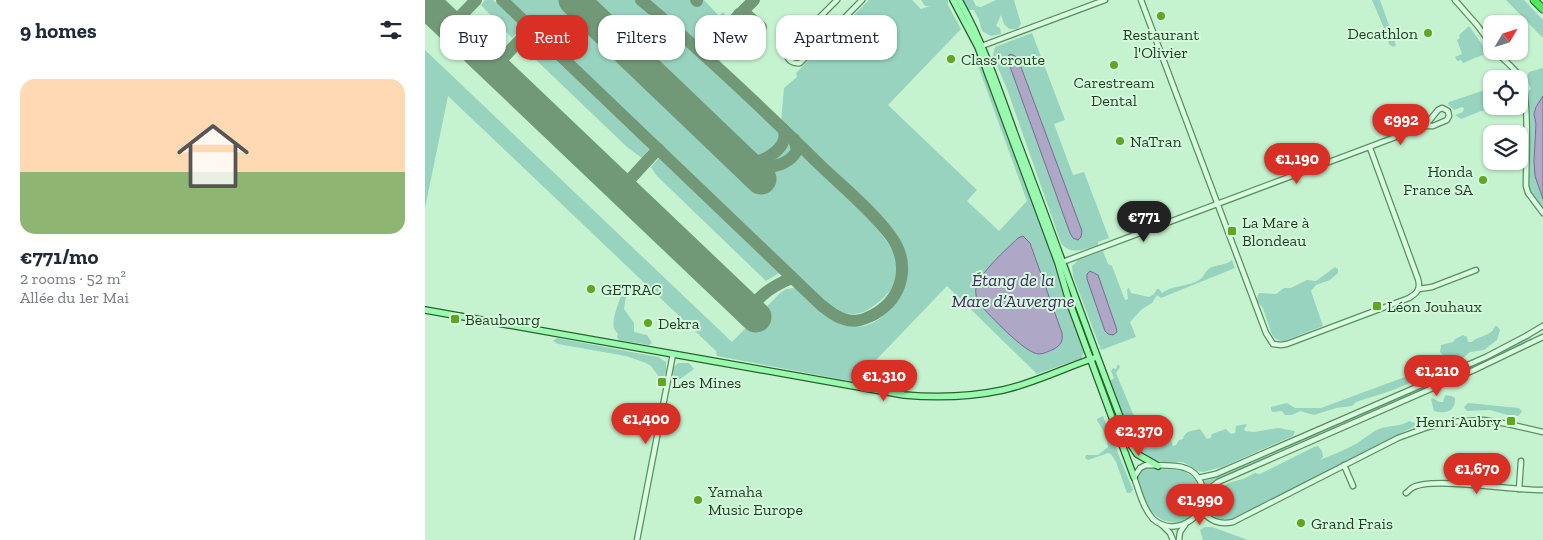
<!DOCTYPE html>
<html lang="en">
<head>
<meta charset="utf-8">
<style>
  :root { --surface:#fff; --page:#f6f6f7; --text:#1f2937; --muted:#747a83; --line:#e0e1e3; --accent:#d93025 }
  body { margin:0; font-family:"Zilla Slab",serif; background:var(--page); color:var(--text); height:100vh; display:flex; flex-direction:column; font-size:19px; white-space:nowrap }
  * { box-sizing:border-box; margin:0 }
  p { font-size:16px; color:var(--muted) }
  .icon { flex:none; width:28px; height:28px; fill:none; stroke:currentColor; stroke-width:2; stroke-linecap:round; stroke-linejoin:round }
  .map { position:relative; flex:1; overflow:hidden }
  .side { display:flex; flex-direction:column; background:var(--surface); width:425px }
  .side>* { flex:none }
  .guide { position:absolute; left:15px; top:15px; width:475px; height:45px; display:flex; gap:10px }
  .needle { width:32px; rotate:52deg }
  .fabs { position:absolute; left:1058px; top:15px; display:grid; gap:10px }
  .fabs a { display:grid; place-items:center; width:45px; height:45px; border-radius:10px; background:var(--surface); box-shadow:0 1px 4px #0004; font-size:25px }
  .price { position:absolute; translate:-50% -42px; padding:0 11px; border-radius:18px; background:var(--accent); color:#fff; font-size:16px; line-height:32px; filter:drop-shadow(0 1px 2px #0008) }
  .price::after { content:''; position:absolute; left:50%; top:30px; width:15px; height:11px; margin-left:-8px; background:inherit; clip-path:polygon(0 0,100% 0,50% 100%) }
  .price.on { background:#222; color:#fff }
  ul { padding:0; list-style:none }
  li { display:grid; align-content:center; gap:10px; height:265px; padding:0 20px }
  li+li { border-top:1px solid var(--line) }
  li span { display:grid; place-items:center; height:155px; border-radius:15px; color:#555 }
  li>.icon { margin-inline-start:auto }
  span .icon { width:90px; height:90px; fill:#fffc; stroke-width:1 }
  li b { font-size:21px }
  h2 { display:flex; justify-content:space-between; align-items:center; height:60px; padding:0 20px; font-size:21px }
  .pill { padding:0 18px; border-radius:15px; background:var(--surface); box-shadow:0 1px 4px #0004; font-size:18px; line-height:45px }
  .pill.on { background:var(--accent); color:#fff }
  main { display:flex; flex:1; min-height:0 }
  .map>svg:first-child { display:block }
</style>
</head>
<body>
<main>
<section class="side">
<h2>9 homes<svg class="icon" aria-label="filters" viewBox="0 0 24 24"><path d="M4 7h16M4 17h16"/><circle cx="9" cy="7" r="2"/><circle cx="15" cy="17" r="2"/></svg></h2>
<ul>
<li><span style="background:linear-gradient(#ffd9b3 60%,#8fb573 0)"><svg class="icon" aria-label="home" viewBox="0 0 24 24"><path d="M3 11l9-7 9 7M6 9v11h12V9"/></svg></span><div><b>€771/mo</b><p>2 rooms · 52 m²</p><p>Allée du 1er Mai</p></div></li>
</ul>
</section>
<div class="map">
<svg width="1118" height="540" viewBox="0 0 1118 540">
  <rect width="100%" height="100%" fill="#c5f3d0"/>
  <g fill="#97d3be">
    <polygon points="60,0 68,0 97,27 87,38 56,5"/>
    <path d="M83 0H139L332 183 346 170 365 163 377 151C386 160 395 171 405 181 424 200 467 238 473 263 477 282 461 297 447 307 430 319 418 314 402 304Z"/>
    <path d="M159 0H212L268 47 354 129C363 144 338 166 321 154Z"/>
    <polygon points="220,0 269,0 272,3 273,0 279,0 294,16 298,12 304,20 280,44 275,45"/>
    <path d="M444 0H487L496 9 505 6H500L496 0H523V5L536 29 463 105 552 190 542 201 574 231 602 201 548 52 552 53 625 245 644 308 659 350 657 358 612 374 522 286 430 382 292 356 291 351 23 96 0 208V50L307 342 355 293 361 289 370 288C386 303 404 323 426 326 436 328 446 325 454 319 482 301 490 269 475 240 468 225 451 212 439 201 411 175 383 149 356 123L359 88 372 77 371 73Z"/>
    <polygon points="536,0 548,0 551,6 556,7 571,0 589,0 596,24 592,29 584,29 579,24 576,15 571,26 575,28 576,34 566,36 557,31 554,20 549,10 543,10"/>
    <polygon points="947,0 955,0 971,45 968,47 964,44 961,33"/>
    <polygon points="1081,0 1099,0 1118,20 1118,38"/>
    <polygon points="1044,26 1061,50 1060,54 1038,63 1036,60 1032,61 1030,57 1037,54 1032,40 1035,38 1034,35"/>
    <path d="M607 33 640 120 629 124 648 175 659 172 684 238 673 242V245C661 249 645 256 636 243L582 89 568 56 570 47Z"/>
    <polygon points="106,36 224,149 217,158 202,147 110,59 98,45"/>
    <polygon points="1118,68 1118,210 1103,187 1102,96 1104,90 1106,89 1101,78 1104,72"/>
    <polygon points="1066,88 1066,106 1073,106 1072,108 1056,111 1036,119 1030,115 1038,112 1039,108 1037,107 1029,110 1023,104 1024,102"/>
    <path d="M365 144 368 145C370 159 351 164 340 165L360 145Z"/>
    <polygon points="234,158 356,272 341,281 232,176 226,167"/>
    <path d="M678 251 683 264 687 266 700 300 703 299 702 289 704 288 706 293 724 297 729 294 732 289H734L737 293C747 285 763 287 774 280 779 277 780 271 785 268 793 264 800 266 807 260L810 268 736 298 732 295 727 303 717 309 705 322 711 337 676 350 648 276 647 266 653 260Z"/>
    <path d="M910 267 913 269V273L905 280 891 285 886 291 898 326 859 341C853 341 851 339 847 335L838 308 831 300 834 293 851 294 859 288H866L882 280 891 281Z"/>
    <path d="M199 288 202 290 199 309 209 323V332L222 335 227 343 224 345 194 340 192 337 193 334C192 332 189 330 189 328 186 319 196 297 199 288Z"/>
    <path d="M1070 326H1072L1075 330 1072 340 1059 350 1045 352 1038 358 1031 359 1023 364H1016L1022 360 1021 358 1015 352 1016 345 1028 342 1030 339 1038 335 1042 337 1043 342H1047C1054 335 1066 337 1070 326Z"/>
    <polygon points="1106,337 1107,339 1069,358 788,481 781,487 778,481 786,479 1031,373"/>
    <polygon points="132,338 233,357 241,362 241,372 239,376 234,377 226,366 221,363 201,356 133,344 128,341"/>
    <polygon points="253,363 264,363 269,369 255,379 248,375 248,368"/>
    <path d="M693 364 695 367 691 373 711 421 722 437 735 439 741 436 745 437 748 446 751 445 754 440 758 439C760 430 767 431 775 429L782 439 786 438 787 434 801 429 806 434 810 433 811 426 821 424 822 425 819 429 820 431 829 432 853 428 870 431 868 436 797 467 778 472 773 471 758 462H739L724 459 719 456 708 443 685 381 689 378 686 371 688 368 691 369Z"/>
    <path d="M996 371 998 372V376C976 389 955 394 931 402L927 406 911 408 889 415 875 411 867 415H860L857 411 848 412 846 410V407L862 403 870 408H896Z"/>
    <path d="M1020 395 1027 396 1030 398C1031 412 1020 414 1009 411L1006 399 1008 398 1014 402H1018Z"/>
    <polygon points="1043,403 1094,408 1097,412 1093,416 1082,415 1065,410 1042,411 1039,407"/>
    <polygon points="678,416 708,490 705,493 702,493 691,462 686,454 683,453 663,460 660,458 661,455 673,455 683,447 681,436 672,420 672,419"/>
    <path d="M984 421 990 423V426L809 518C792 523 779 514 786 495L803 483 818 479 830 473 835 474 889 447 893 446 897 451 898 457 895 460C907 455 920 450 931 444 939 439 945 433 954 429 965 425 975 427 984 421Z"/>
    <path d="M722 466C727 467 732 468 737 469 745 470 752 468 759 471 767 475 771 480 774 488 787 520 736 540 720 500 717 492 710 480 714 471Z"/>
    <polygon points="780,527 787,527 823,540 778,540 775,530"/>
  </g>
  <g fill="#aea7c6" stroke="#786c95">
    <polygon points="585,54 590,56 593,59 657,231 656,237 653,240 648,238 645,233 583,61 583,56"/>
    <polygon points="1118,96 1118,199 1110,176 1109,161 1111,124 1109,114 1111,107"/>
    <path d="M598 236 605 243 637 333C638 341 636 345 629 349 624 351 619 354 614 354 600 354 565 315 554 304 552 299 550 294 551 288 555 272 581 250 593 238Z"/>
    <polygon points="665,271 673,275 691,327 692,332 688,335 683,334 680,331 662,279 662,274"/>
  </g>
  <g fill="none" stroke-linecap="round" stroke-linejoin="round">
    <g stroke="#729977" stroke-width="12">
      <path d="M77 0 396 305C403 310 410 317 419 319 429 323 438 320 448 315 479 298 486 263 465 235 445 209 418 187 395 165 337 108 278 52 216 0"/>
      <polyline points="151,0 159,10"/>
      <polyline points="271,0 272,1"/>
      <polyline points="314,14 322,15 336,27"/>
      <polyline points="25,27 51,0"/>
      <polyline points="270,46 277,48 284,45 329,0"/>
      <polyline points="69,68 106,28"/>
      <path d="M307 151C312 155 317 161 323 162 339 164 366 146 358 129"/>
      <path d="M329 171C344 166 364 167 372 150L369 139"/>
      <polyline points="196,189 233,149"/>
      <path d="M323 310C337 294 347 286 367 278"/>
    </g>
    <g stroke="#729977" stroke-width="31">
      <polyline points="149,0 336,179"/>
      <polyline points="0,2 331,317"/>
    </g>
    <defs>
      <g id="minor">
        <path d="M412 0 362 50 361 54C364 61 367 64 375 63L437 0"/>
        <path d="M716 0 841 333 848 344 856 345 862 344 984 298C992 293 996 289 993 279L945 148"/>
        <polyline points="1030,0 1052,25 1066,44"/>
        <polyline points="554,47 680,0"/>
        <path d="M1071 51C1078 60 1091 69 1095 77 1105 96 1101 162 1101 186L1103 193 1118 213"/>
        <polygon points="1017,108 1023,111 1024,116 1022,120 1008,126 1000,126 1013,110"/>
        <polyline points="635,263 1000,126"/>
        <polyline points="994,289 1007,287 1051,270"/>
        <path d="M721 465C732 466 750 464 760 468 767 470 773 476 776 483 790 513 751 540 728 519 718 508 714 491 709 477L715 468Z"/>
        <polyline points="919,465 928,486"/>
        <polyline points="773,478 791,474 1061,357 1101,336 1118,326"/>
        <polyline points="1094,489 1096,461"/>
        <path d="M981 493C983 492 985 489 987 488 1006 476 1091 491 1118 490"/>
        <polyline points="780,497 784,489 793,482 1049,370 1118,337"/>
        <path d="M776 511C786 521 794 525 808 522L973 438 1003 427 1025 422 1058 420 1083 424 1118 432"/>
        <polyline points="737,525 745,533 748,540"/>
        <polyline points="212,540 248,354"/>
        <polyline points="754,540 755,532 760,525"/>
      </g>
      <g id="major">
        <polyline points="528,0 553,47 633,263 644,301 709,477"/>
        <path d="M534 0C559 44 575 93 592 140 631 241 666 344 706 445L712 454 733 466"/>
        <path d="M0 310 479 395C512 398 545 397 578 390 610 383 641 367 672 357"/>
      </g>
      <polyline id="highway" points="1109,0 1118,9"/>
    </defs>
    <use href="#minor" stroke="#58905c" stroke-width="7"/>
    <use href="#major" stroke="#2d5e2d" stroke-width="8"/>
    <use href="#highway" stroke="#2d5e2d" stroke-width="9"/>
    <use href="#minor" stroke="#d9fce2" stroke-width="4.5"/>
    <use href="#major" stroke="#99f9af" stroke-width="5.5"/>
    <use href="#highway" stroke="#4dea5d" stroke-width="7"/>
  </g>
  <g fill="#60a621" stroke="#d5f9de" stroke-width="2">
    <circle cx="736" cy="16" r="5"/>
    <circle cx="1003" cy="33" r="5"/>
    <circle cx="526" cy="59" r="5"/>
    <circle cx="689" cy="65" r="5"/>
    <circle cx="695" cy="141" r="5"/>
    <circle cx="1058" cy="180" r="5"/>
    <rect x="802" y="226" width="10" height="10" rx="2.5"/>
    <circle cx="166" cy="289" r="5"/>
    <rect x="947" y="301" width="10" height="10" rx="2.5"/>
    <rect x="25" y="314" width="10" height="10" rx="2.5"/>
    <circle cx="223" cy="323" r="5"/>
    <rect x="232" y="377" width="10" height="10" rx="2.5"/>
    <rect x="1081" y="416" width="10" height="10" rx="2.5"/>
    <circle cx="273" cy="500" r="5"/>
    <circle cx="876" cy="523" r="5"/>
  </g>
  <g text-anchor="middle" stroke-width="4" stroke-linejoin="round" paint-order="stroke">
    <g font-size="16" fill="#1e3f1e" stroke="#d5f9de" text-anchor="start">
      <text x="993" y="39" text-anchor="end">Decathlon</text>
      <text x="736" y="40" text-anchor="middle">Restaurant<tspan x="736" dy="18">l'Olivier</tspan></text>
      <text x="536" y="65">Class'croute</text>
      <text x="689" y="88" text-anchor="middle">Carestream<tspan x="689" dy="18">Dental</tspan></text>
      <text x="705" y="147">NaTran</text>
      <text x="1048" y="177" text-anchor="end">Honda<tspan x="1048" dy="18">France SA</tspan></text>
      <text x="817" y="228">La Mare à<tspan x="817" dy="18">Blondeau</tspan></text>
      <text x="176" y="295">GETRAC</text>
      <text x="962" y="312">Léon Jouhaux</text>
      <text x="40" y="325">Beaubourg</text>
      <text x="233" y="329">Dekra</text>
      <text x="247" y="388">Les Mines</text>
      <text x="1076" y="427" text-anchor="end">Henri Aubry</text>
      <text x="283" y="497">Yamaha<tspan x="283" dy="18">Music Europe</tspan></text>
      <text x="886" y="529">Grand Frais</text>
    </g>
    <g font-size="18" font-style="italic" fill="#442b60" stroke="#d5f9de">
      <text x="588" y="286">Étang de la<tspan x="588" dy="21">Mare d’Auvergne</tspan></text>
    </g>
  </g>
</svg>
<div class="fabs">
<a><svg class="needle" viewBox="-14 -14 28 28"><path d="M0-13l5 13h-10z" fill="#e53935"/><path d="M0 13l5-13h-10z" fill="#747a83"/></svg></a>
<a><svg class="icon" aria-label="locate" viewBox="0 0 24 24"><circle cx="12" cy="12" r="6"/><path d="M12 2v4M12 18v4M2 12h4M18 12h4"/></svg></a>
<a><svg class="icon" aria-label="layers" viewBox="0 0 24 24"><path d="M12 4l9 5-9 5-9-5zM3 14l9 5 9-5"/></svg></a>
</div>
<b class="price" style="left:976px;top:146px">€992</b>
<b class="price" style="left:872px;top:185px">€1,190</b>
<b class="price on" style="left:719px;top:243px">€771</b>
<b class="price" style="left:1012px;top:397px">€1,210</b>
<b class="price" style="left:459px;top:402px">€1,310</b>
<b class="price" style="left:221px;top:445px">€1,400</b>
<b class="price" style="left:714px;top:457px">€2,370</b>
<b class="price" style="left:1052px;top:495px">€1,670</b>
<b class="price" style="left:775px;top:526px">€1,990</b>
<div class="guide">
<a class="pill">Buy</a>
<a class="pill on">Rent</a>
<a class="pill">Filters</a>
<a class="pill">New</a>
<a class="pill">Apartment</a>
</div>
</div>
</main>
</body>
</html>
